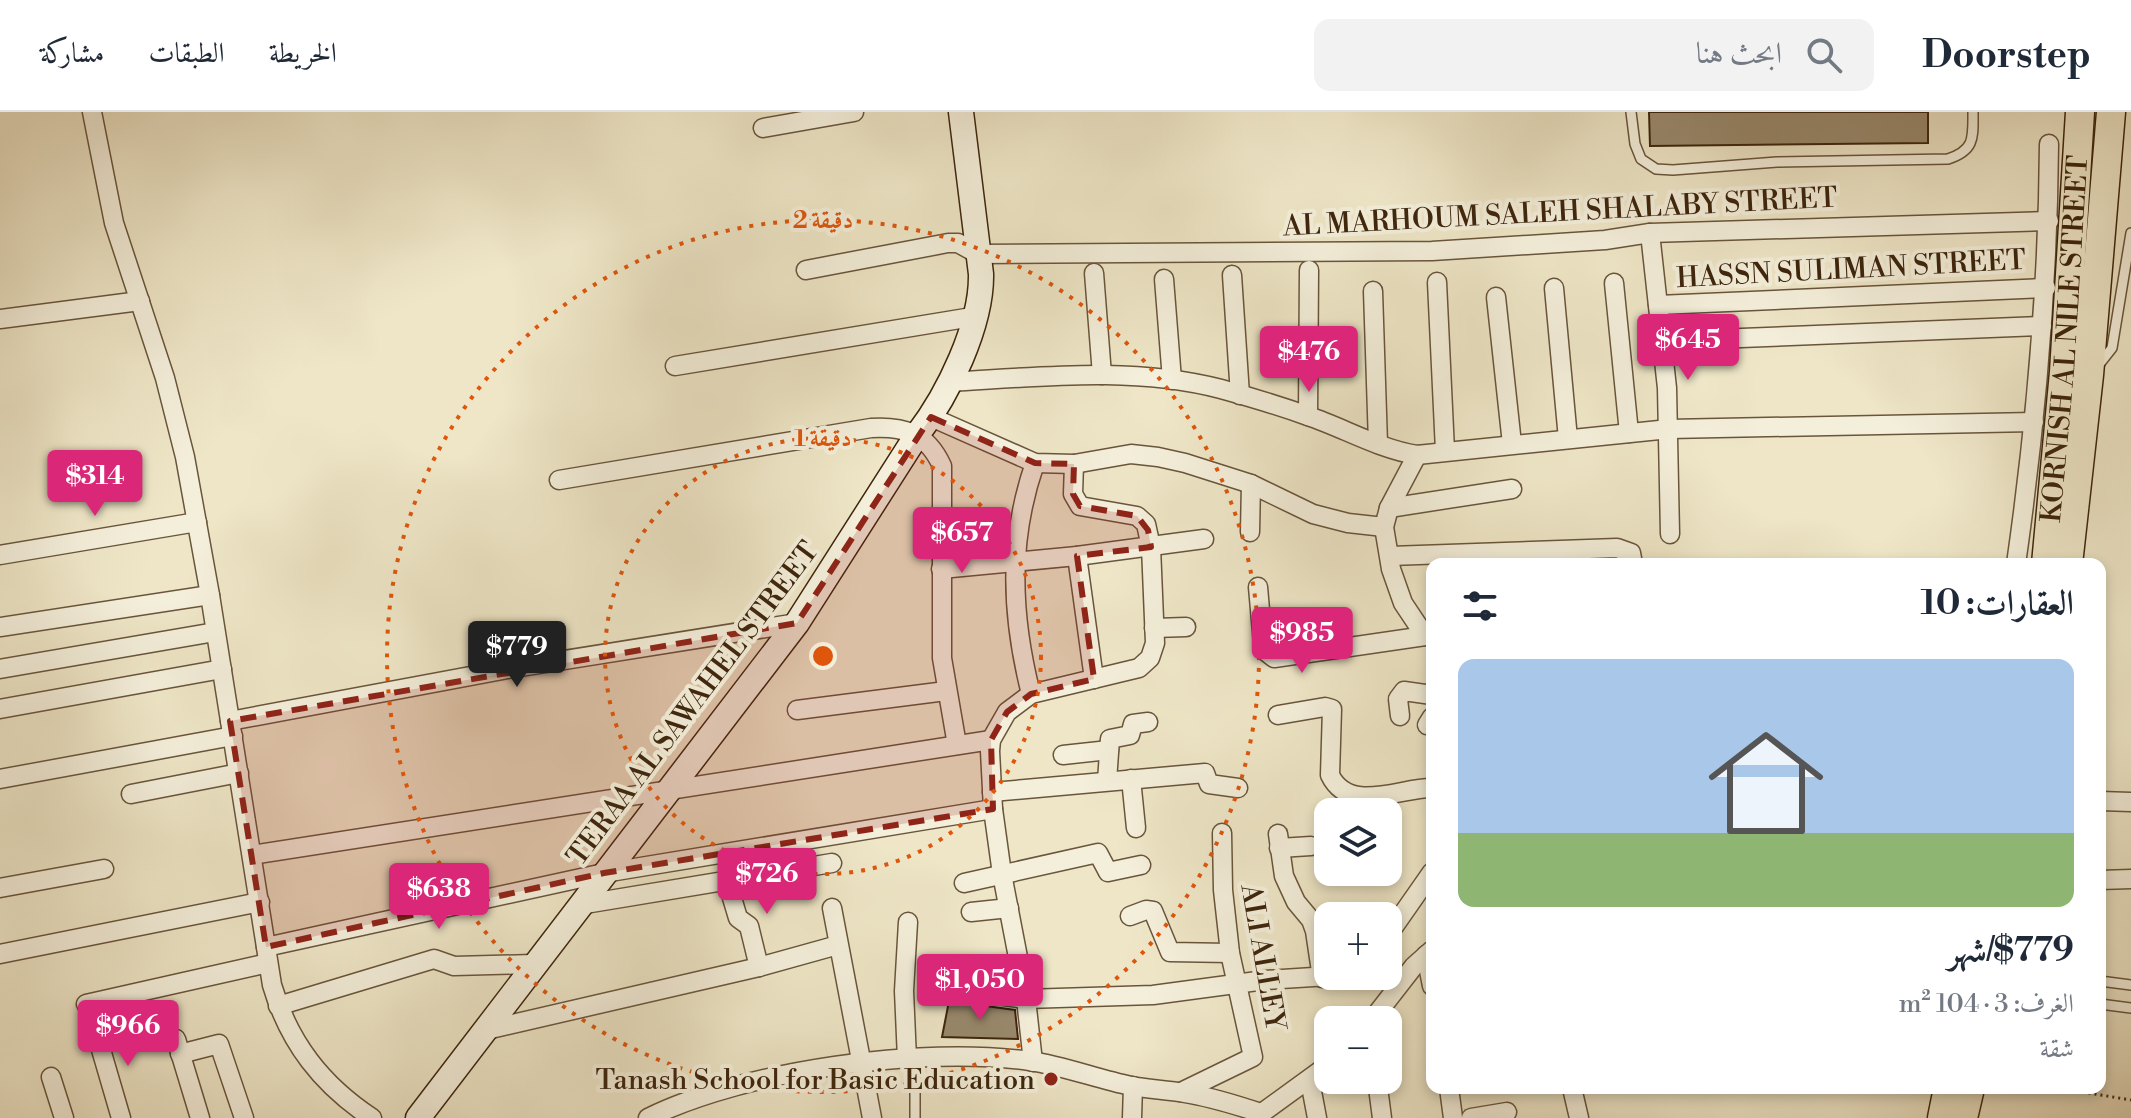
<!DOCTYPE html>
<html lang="ar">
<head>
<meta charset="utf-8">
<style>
  :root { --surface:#fff; --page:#f2f2f3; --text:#1f2937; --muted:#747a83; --line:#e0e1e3; --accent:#db2777 }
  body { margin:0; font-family:"Libre Bodoni",Amiri,serif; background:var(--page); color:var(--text); direction:rtl; height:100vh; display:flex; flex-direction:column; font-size:30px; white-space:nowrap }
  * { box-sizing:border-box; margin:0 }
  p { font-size:26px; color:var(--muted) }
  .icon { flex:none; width:44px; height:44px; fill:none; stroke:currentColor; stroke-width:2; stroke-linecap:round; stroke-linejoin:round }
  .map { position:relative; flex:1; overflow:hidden; direction:ltr }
  .drawer { position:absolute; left:1426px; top:446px; width:680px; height:536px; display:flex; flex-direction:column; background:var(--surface); border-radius:16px; box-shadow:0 4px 12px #0003; direction:rtl }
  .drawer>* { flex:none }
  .buttons { position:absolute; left:1314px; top:686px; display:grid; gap:16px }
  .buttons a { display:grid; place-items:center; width:88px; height:88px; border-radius:16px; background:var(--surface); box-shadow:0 4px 12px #0003; font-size:40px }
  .price { position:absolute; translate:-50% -68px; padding:0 18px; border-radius:8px; background:var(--accent); color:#fff; font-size:26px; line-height:52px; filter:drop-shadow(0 2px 4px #0008) }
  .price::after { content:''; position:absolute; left:50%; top:48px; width:24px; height:18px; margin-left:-12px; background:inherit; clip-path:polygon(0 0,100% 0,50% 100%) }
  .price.selected { background:#222; color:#fff }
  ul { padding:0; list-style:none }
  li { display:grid; align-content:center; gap:16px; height:424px; padding:0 32px }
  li+li { border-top:2px solid var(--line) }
  li span { display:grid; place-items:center; height:248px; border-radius:16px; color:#555 }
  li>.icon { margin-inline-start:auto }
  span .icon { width:144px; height:144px; fill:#fffc; stroke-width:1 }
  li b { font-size:34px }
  h2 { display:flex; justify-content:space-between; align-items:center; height:96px; padding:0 32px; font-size:34px }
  header { display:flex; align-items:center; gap:48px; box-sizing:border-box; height:112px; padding:0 40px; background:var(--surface); border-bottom:2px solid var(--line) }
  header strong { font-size:38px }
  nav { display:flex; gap:44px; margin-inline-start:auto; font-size:28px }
  .search { width:560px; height:72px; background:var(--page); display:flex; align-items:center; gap:20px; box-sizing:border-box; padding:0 28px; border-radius:16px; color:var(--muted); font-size:30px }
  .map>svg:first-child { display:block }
</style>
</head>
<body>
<header>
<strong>Doorstep</strong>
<div class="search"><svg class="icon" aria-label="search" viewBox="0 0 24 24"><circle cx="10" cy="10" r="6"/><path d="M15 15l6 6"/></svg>ابحث هنا</div>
<nav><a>الخريطة</a><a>الطبقات</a><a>مشاركة</a></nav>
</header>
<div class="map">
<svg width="2131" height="1006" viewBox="0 0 2131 1006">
  <rect width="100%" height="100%" fill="#eee6c7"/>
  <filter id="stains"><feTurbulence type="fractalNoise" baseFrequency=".0025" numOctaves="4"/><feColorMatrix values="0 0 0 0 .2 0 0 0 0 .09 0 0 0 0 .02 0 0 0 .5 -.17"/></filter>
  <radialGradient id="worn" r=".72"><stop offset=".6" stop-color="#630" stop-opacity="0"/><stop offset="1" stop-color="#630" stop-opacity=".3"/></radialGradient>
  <g fill="#99896d" stroke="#3d250c" stroke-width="2">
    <polygon points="1649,0 1928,0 1928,31 1650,34"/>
    <polygon points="949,889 1015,898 1018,927 942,925"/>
  </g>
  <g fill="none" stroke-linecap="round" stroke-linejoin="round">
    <defs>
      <g id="service">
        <path d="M1631 0 1635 32 1641 47 1656 57 1673 58 1777 50 1948 47C1975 38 1973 26 1973 0"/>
        <polyline points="2097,255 2112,236 2131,121"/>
        <polyline points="2100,869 2131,873"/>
        <polyline points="2100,892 2131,896"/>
        <polyline points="915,946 915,1006"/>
      </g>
      <g id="minor">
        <path d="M92 0 114 111 165 266 185 345 210 483 272 873C289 931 322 973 372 1006"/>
        <polyline points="763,16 854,0"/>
        <polyline points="1650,121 1667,276 1670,422"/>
        <polyline points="806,158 948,131 958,131 978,142 1432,139 1605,128 1650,121 2049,109"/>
        <polyline points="1094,161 1102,263"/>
        <polyline points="1232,163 1240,283"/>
        <polyline points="1164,167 1172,268"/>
        <polyline points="1437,170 1445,339"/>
        <polyline points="1614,171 1629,321"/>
        <polyline points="1554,176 1568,327"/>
        <polyline points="1373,179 1378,332"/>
        <polyline points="1496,185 1512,332"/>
        <polyline points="1658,193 2046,176"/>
        <polyline points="0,207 140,189"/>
        <polyline points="1664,229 2042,214"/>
        <polyline points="675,254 978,204"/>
        <path d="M949 270C1039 265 1132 254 1221 277 1250 285 1280 294 1308 304 1344 316 1379 337 1417 343L1669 317 2034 310"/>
        <polyline points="1308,304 1309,158"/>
        <polyline points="931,305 1035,351 1074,352 1131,342 1158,345 1185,351 1251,372 1313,402 1348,411 1384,415"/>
        <polyline points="1417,343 1389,396 1384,415 1391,457 1403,491 1425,524"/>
        <path d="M559 368 871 316C904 314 927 321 942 354V546L957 633"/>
        <polyline points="1389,396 1512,377"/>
        <polyline points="1250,420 1251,372"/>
        <polyline points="0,443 197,410"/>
        <polyline points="1077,444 1094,567"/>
        <polyline points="1390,444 1617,436 1631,441 1633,452"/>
        <path d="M2016 452C2036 312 2048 173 2049 32"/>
        <polyline points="941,457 1077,444 1204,427"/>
        <polyline points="1258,475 1263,532 1265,539 1274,546 1432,523"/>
        <polyline points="0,515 210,483"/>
        <polyline points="1154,516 1186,515"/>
        <polyline points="0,557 215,520"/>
        <path d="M1031 582C1011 503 1008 429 1035 351"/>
        <polyline points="0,597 222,557"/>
        <polyline points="797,598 946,579"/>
        <path d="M1278 603 1325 595 1332 597 1330 663C1349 703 1402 675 1432 676"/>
        <polyline points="1400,604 1398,587 1404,579 1432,583"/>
        <polyline points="230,609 508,557 797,511"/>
        <polyline points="1427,613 1432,605"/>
        <polyline points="1063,643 1109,638"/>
        <polyline points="0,667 233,624"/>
        <polyline points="1131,667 1136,716"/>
        <polyline points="1107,669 1110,627 1130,623 1133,612 1148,610"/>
        <polyline points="992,680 1205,661 1209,672 1238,676"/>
        <polyline points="131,682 239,661"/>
        <polyline points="2100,689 2131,690"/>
        <polyline points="1278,722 1284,764 1296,790 1311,808 1315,819 1322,866"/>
        <polyline points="1279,736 1311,734"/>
        <polyline points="252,743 991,628"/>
        <polyline points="2100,768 2131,767"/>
        <polyline points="727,769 738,806 749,814 759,855"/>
        <polyline points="964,771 1098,741 1108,760 1141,753"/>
        <polyline points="0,776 104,757"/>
        <polyline points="579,793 832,751"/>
        <polyline points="832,796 872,1006"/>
        <polyline points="971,800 1009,796"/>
        <polyline points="1130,804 1146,798 1153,799 1170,840 1230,841"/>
        <polyline points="1388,823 1432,760"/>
        <polyline points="266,835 604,761 993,697"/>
        <polyline points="0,842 260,790"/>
        <polyline points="1426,843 1432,874"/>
        <polyline points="951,877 1026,887 1153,883 1265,868 1329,864"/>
        <polyline points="86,892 268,851"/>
        <polyline points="278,894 434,847 454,854 533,852"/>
        <polyline points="1372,908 1414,854 1432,838"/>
        <polyline points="95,917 121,1006"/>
        <polyline points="482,919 759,855 838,833"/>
        <polyline points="176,927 200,1006"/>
        <polyline points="180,942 219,932 244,1006"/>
        <polyline points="907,947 904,879 908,810"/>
        <polyline points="1033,950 1026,887 1002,762 993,697 990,639 991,628 1007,600 1031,582 1139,556 1150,546 1155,531 1151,435 1146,412 1137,404 1080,394 1073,382 1074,352"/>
        <polyline points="51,965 64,1006"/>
        <polyline points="1377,968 1382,1006"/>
        <polyline points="1310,969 1317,1006"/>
        <polyline points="1449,976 1453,1006"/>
        <polyline points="1572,976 1579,1006"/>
        <polyline points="1181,980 1253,945 1230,841 1223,778 1222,721"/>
        <path d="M648 1006C746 958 921 934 1030 949 1064 954 1097 967 1131 974 1148 977 1167 978 1185 981 1211 985 1236 993 1261 1001"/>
        <polyline points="1132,1006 1133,974"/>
        <polyline points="1255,1006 1328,953"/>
        <polyline points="1471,1006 1507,1000"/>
      </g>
      <path id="secondary" d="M418 1006 797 511 917 323C948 283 982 213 981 162L961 0"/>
      <g id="primary">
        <path id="s1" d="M2046 452 2064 260 2080 0"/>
        <polyline points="2068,452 2089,263 2111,0"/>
        <polyline points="1942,1006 1948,976"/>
        <polyline points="1963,1006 1970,976"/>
      </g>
    </defs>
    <use href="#service" stroke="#69553b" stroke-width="12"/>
    <use href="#minor" stroke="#69553b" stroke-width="21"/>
    <use href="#secondary" stroke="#3d250c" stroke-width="27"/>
    <use href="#primary" stroke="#3d250c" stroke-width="31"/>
    <polyline stroke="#3d250c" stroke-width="3" stroke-dasharray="2 4" stroke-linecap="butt" points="2059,976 2131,988"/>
    <use href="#service" stroke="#f4efdb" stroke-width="9"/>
    <use href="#minor" stroke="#f4efdb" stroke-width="18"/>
    <use href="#secondary" stroke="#f4efdb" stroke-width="24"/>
    <use href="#primary" stroke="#eee6c7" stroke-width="28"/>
  </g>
  <path fill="#8f2418" fill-opacity="0.2" stroke="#8f2418" stroke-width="6" stroke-dasharray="16 10" stroke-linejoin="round" d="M931 305 1035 351 1074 352 1073 382 1080 394 1137 404 1148 418 1151 435 1077 444 1094 567 1031 582 1007 600 991 628 993 697 604 761 266 835 230 609 797 511Z"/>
  <g fill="none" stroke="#df560c" stroke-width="4" stroke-dasharray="4 8">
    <circle cx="823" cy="544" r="218"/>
    <circle cx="823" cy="544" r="436"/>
  </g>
  <circle fill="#8f2418" stroke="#f4efdb" stroke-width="3" cx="1051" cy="967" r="8"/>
  <g text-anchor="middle" stroke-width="8" stroke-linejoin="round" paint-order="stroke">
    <g font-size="28" fill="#3d250c" stroke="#f4efdb">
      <text transform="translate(1560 99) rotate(-3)" y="10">AL MARHOUM SALEH SHALABY STREET</text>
      <text transform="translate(1851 156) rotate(-3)" y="10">HASSN SULIMAN STREET</text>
      <text dy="10" stroke="none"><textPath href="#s1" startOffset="226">KORNISH AL NILE STREET</textPath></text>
      <text transform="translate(692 591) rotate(-53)" y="10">TERAA AL SAWAHEL STREET</text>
      <text transform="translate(1264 845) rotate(80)" y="10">ALI ALLEY</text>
    </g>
    <g font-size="28" fill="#3d250c" stroke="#f4efdb" text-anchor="end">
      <text x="1035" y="977">Tanash School for Basic Education</text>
    </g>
  </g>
  <circle cx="823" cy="544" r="12" fill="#df560c" stroke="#f4efdb" stroke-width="4"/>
  <g font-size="24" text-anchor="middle" font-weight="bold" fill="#df560c" stroke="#f4efdb" stroke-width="8" stroke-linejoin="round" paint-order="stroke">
    <text x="823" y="116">2 دقيقة</text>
    <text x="823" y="334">1 دقيقة</text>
  </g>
  <rect width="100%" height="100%" filter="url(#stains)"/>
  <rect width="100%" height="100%" fill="url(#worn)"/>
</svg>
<div class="buttons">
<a><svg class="icon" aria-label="layers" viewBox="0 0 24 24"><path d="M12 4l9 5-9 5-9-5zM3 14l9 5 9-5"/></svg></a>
<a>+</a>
<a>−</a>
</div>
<b class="price" style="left:1688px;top:270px">$645</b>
<b class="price" style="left:1309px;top:282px">$476</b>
<b class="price" style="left:95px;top:406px">$314</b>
<b class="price" style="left:962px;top:463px">$657</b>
<b class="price" style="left:1302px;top:563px">$985</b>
<b class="price selected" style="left:517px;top:577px">$779</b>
<b class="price" style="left:767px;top:804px">$726</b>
<b class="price" style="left:439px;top:819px">$638</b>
<b class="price" style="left:980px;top:910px">$1,050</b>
<b class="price" style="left:128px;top:956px">$966</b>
<section class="drawer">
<h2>العقارات: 10<svg class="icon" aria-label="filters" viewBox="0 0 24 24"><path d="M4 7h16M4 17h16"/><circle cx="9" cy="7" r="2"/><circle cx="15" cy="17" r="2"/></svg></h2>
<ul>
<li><span style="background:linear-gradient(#a9c7e8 70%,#8fb573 0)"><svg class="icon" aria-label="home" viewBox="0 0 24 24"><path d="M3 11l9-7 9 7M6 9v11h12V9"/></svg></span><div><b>$779/شهر</b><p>الغرف: 3 · 104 m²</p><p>شقة</p></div></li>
</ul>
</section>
</div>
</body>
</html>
